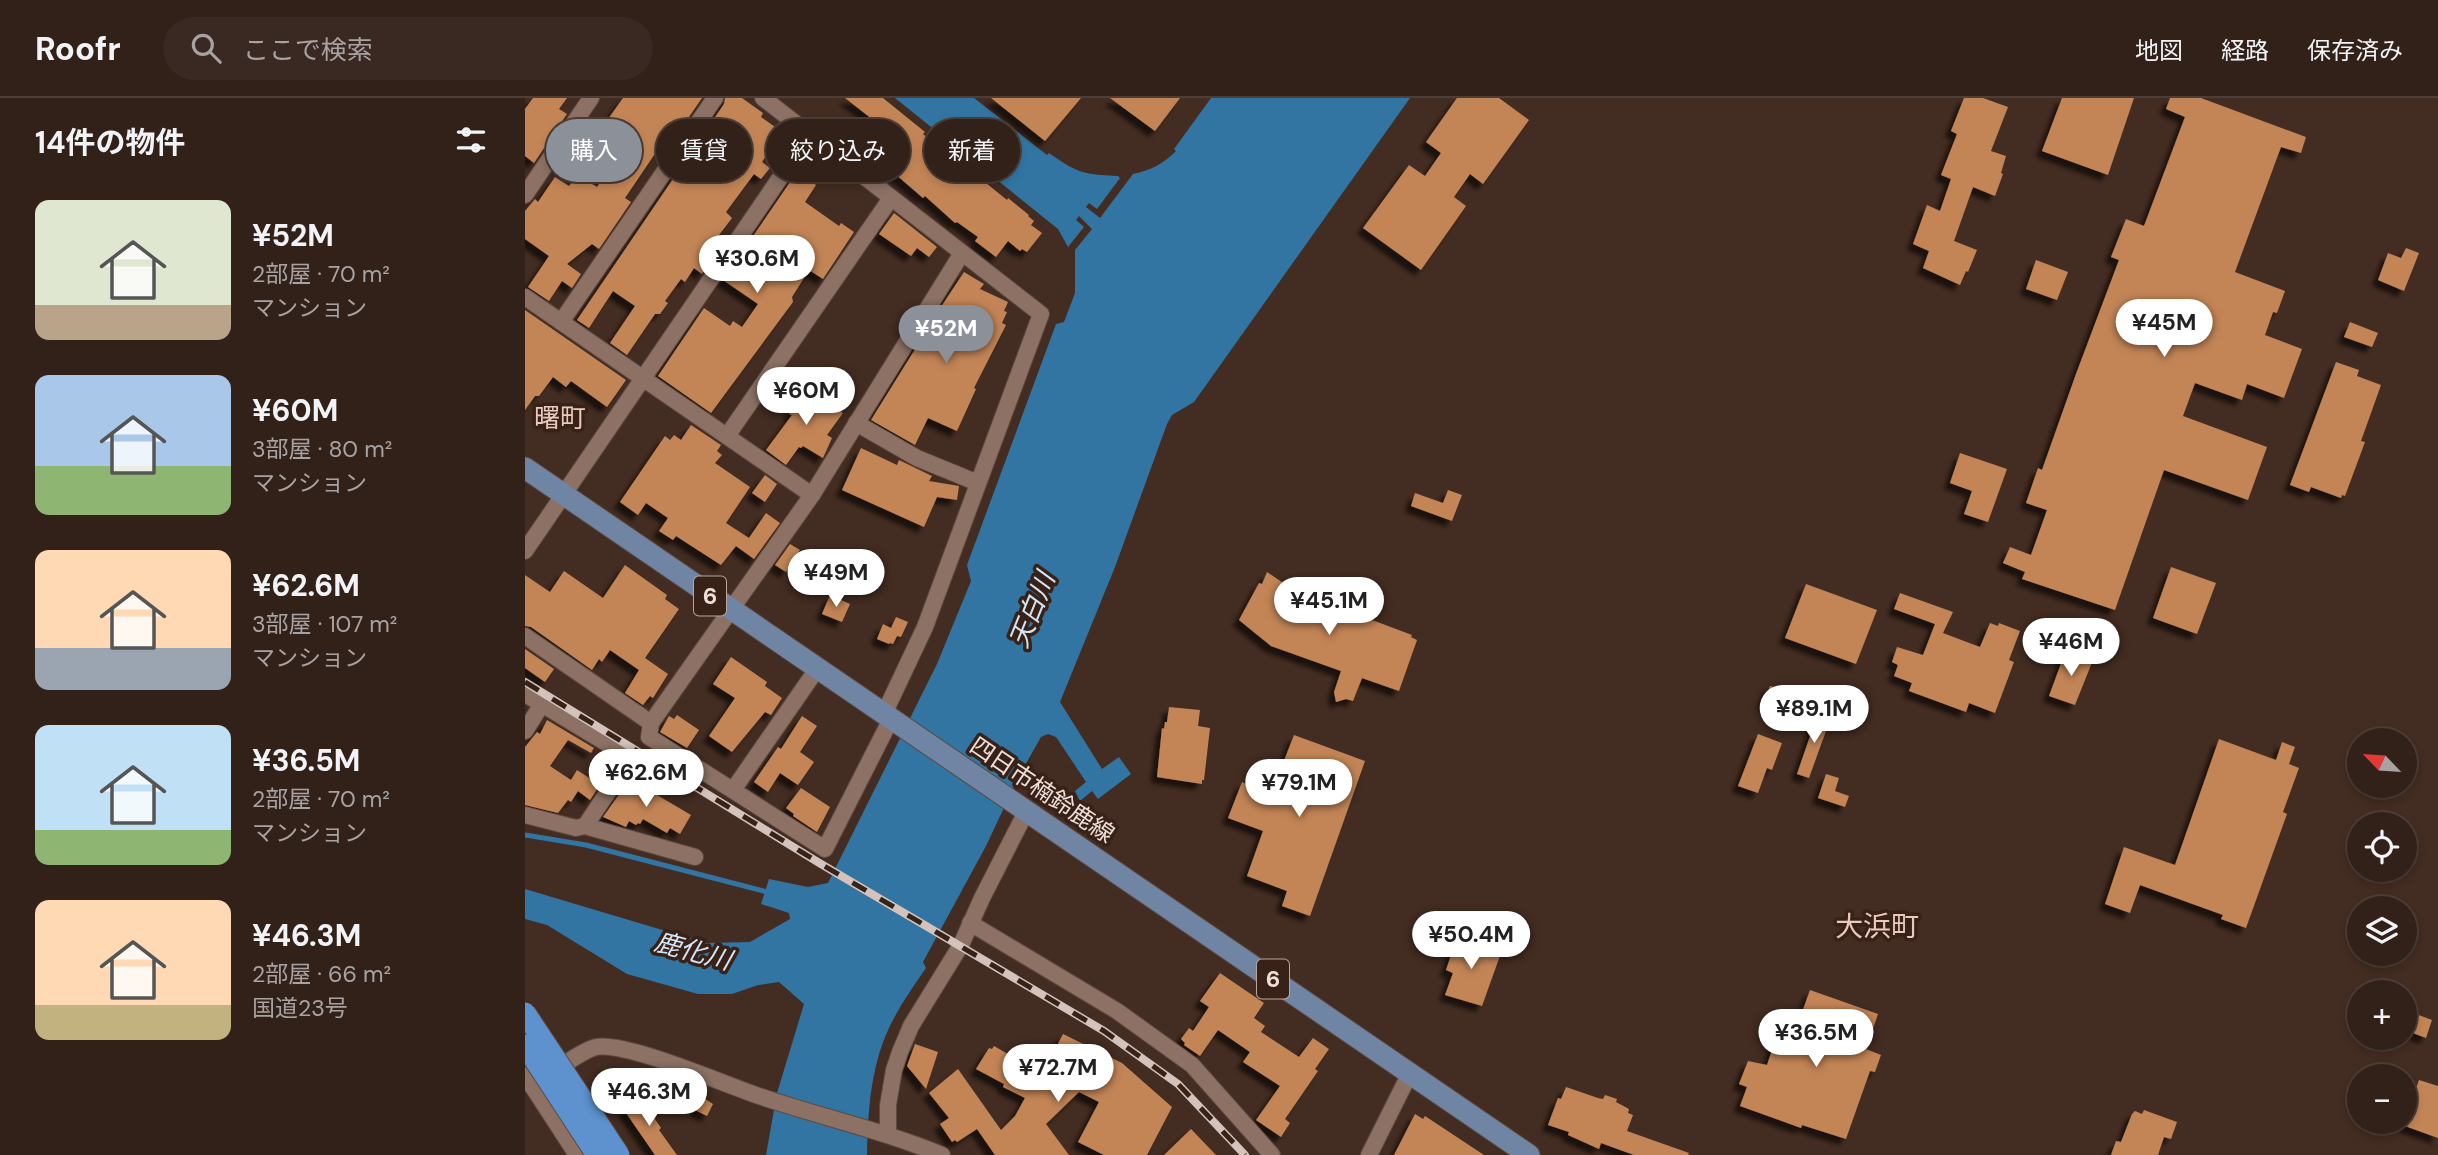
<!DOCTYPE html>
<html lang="ja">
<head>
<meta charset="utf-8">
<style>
  :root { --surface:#322119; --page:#3a2922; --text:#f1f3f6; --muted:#a8a3a2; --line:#4d3e38; --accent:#8c9099 }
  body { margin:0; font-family:"DM Sans","Noto Sans JP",sans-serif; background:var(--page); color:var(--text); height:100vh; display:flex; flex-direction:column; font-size:26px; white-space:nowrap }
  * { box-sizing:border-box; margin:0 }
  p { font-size:23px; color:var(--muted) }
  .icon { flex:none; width:38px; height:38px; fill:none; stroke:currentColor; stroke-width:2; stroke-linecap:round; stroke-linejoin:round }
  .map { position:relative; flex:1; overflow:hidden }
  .sheet { display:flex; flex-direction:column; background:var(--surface); width:525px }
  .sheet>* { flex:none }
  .hud { position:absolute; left:21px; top:21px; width:665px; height:63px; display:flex; gap:14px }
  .needle { width:46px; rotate:295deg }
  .buttons { position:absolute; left:1822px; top:630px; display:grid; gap:14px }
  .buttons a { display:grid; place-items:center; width:70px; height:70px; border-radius:50%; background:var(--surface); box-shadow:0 4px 10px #0003,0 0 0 2px var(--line); font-size:35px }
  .price { position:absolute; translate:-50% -60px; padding:0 16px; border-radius:24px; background:#fff; color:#222; font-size:23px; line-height:46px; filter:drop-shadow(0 2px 4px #0008) }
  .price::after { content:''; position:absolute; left:50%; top:42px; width:21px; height:16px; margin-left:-10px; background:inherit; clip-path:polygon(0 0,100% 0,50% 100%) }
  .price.current { background:var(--accent); color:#fff }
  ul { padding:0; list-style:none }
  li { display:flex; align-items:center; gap:21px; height:175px; padding:0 35px }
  li span { display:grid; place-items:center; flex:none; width:196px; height:140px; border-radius:14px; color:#555 }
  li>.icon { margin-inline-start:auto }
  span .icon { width:84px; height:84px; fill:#fffc; stroke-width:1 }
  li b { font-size:30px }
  h2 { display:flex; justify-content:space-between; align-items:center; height:84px; padding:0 35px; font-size:30px }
  .chip { padding:0 24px; border-radius:32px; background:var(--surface); box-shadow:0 4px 10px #0003,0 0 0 2px var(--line); font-size:24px; line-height:63px }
  .chip.current { background:var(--accent); color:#fff }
  header { display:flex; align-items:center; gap:42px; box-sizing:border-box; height:98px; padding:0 35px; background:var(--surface); border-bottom:2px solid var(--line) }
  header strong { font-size:33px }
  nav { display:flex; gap:38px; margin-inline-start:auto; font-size:24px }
  .search { width:490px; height:63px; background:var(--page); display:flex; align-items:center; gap:18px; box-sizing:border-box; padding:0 24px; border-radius:38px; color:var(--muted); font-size:26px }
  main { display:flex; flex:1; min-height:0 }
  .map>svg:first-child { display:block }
</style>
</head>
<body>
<header>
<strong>Roofr</strong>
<div class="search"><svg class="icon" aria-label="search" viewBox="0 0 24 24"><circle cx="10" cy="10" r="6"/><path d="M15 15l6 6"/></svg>ここで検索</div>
<nav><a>地図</a><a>経路</a><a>保存済み</a></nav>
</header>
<main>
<section class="sheet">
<h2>14件の物件<svg class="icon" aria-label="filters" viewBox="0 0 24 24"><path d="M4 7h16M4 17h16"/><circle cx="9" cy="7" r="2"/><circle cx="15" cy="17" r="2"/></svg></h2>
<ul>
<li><span style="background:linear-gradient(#dfe7d0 75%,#b9a48a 0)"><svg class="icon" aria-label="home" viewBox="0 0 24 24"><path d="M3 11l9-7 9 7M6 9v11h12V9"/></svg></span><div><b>¥52M</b><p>2部屋 · 70 m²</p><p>マンション</p></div></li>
<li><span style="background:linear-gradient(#a9c7e8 65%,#8fb573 0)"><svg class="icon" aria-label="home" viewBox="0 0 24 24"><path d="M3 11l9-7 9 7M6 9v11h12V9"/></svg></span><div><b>¥60M</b><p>3部屋 · 80 m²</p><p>マンション</p></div></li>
<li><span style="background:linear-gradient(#ffd9b3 70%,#9aa5b1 0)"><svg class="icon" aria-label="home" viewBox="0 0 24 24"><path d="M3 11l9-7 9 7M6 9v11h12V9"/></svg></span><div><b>¥62.6M</b><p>3部屋 · 107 m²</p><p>マンション</p></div></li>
<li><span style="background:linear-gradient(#bfe0f5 75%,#8fb573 0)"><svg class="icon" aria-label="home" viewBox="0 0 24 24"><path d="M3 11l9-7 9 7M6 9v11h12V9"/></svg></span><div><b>¥36.5M</b><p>2部屋 · 70 m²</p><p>マンション</p></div></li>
<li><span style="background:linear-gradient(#ffd9b3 75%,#c2b280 0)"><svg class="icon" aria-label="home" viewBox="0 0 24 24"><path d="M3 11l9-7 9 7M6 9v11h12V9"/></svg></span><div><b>¥46.3M</b><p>2部屋 · 66 m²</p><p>国道23号</p></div></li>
</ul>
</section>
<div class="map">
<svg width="1913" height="1057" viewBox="0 0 1913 1057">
  <defs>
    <filter id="shadow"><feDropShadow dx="-6" dy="6" stdDeviation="2" flood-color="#0009"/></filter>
  </defs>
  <rect width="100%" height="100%" fill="#432c21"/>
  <path fill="#3275a2" d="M370 0H449L522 57 524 55C554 76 558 76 593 78L595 80 572 111 564 105 561 109 575 120 608 76C626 72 638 66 651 53L649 51 686 0H885L669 304 647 317 642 326 590 469 535 604 577 671 594 659 606 676 573 701 567 693 555 703 550 693 561 684 531 639 523 636 516 639 494 678 461 748 398 864 401 870C390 886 378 903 369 920 346 962 343 1010 342 1057H241L252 995 279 906 254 884 233 887 207 896H173L102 876 22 827 0 821V791L181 845 225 844 265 821 264 815 236 806 244 781 283 789 303 785 412 566 446 483 442 467 531 226 539 224 550 195V152L567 131 554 118 551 122 559 129 543 149 533 131Z"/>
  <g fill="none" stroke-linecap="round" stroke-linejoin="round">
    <polyline stroke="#3275a2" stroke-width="5" points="0,737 61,747 246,795"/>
  </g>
  <g fill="#c38557" filter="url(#shadow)">
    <polygon points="8,0 42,0 34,11 42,16 9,65 0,58 0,11"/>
    <polygon points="98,0 177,0 148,42 142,38 100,100 106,104 74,151 67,146 42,166 56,176 47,190 37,183 24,203 3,189 24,158 0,141 0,113 10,101 13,104 30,79 44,88 52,77 72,89 76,83 77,84 98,54 79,40 87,28 81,24"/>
    <polygon points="200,0 217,0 238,15 236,19 253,31 249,37 253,40 237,64 245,70 236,81 229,76 201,114 207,120 181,154 188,160 177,176 169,170 160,184 156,181 140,203 143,205 135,216 130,216 102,257 85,245 110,208 88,193 64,230 52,222 199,6"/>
    <polygon points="320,0 358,0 400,34 398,36 418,53 421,50 463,84 461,85 482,102 483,100 504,117 503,118 509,123 506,127 517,135 502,154 497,151 495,153 483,143 471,159 450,143 453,139 432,124 430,125 400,98 398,100 369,75 368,77 327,45 347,21"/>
    <polygon points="466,0 556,0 520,43"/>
    <polygon points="585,0 655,0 630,33"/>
    <polygon points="932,0 974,0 1004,22 958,86 945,76 929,99 941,108 896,172 838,130 884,67 900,78 916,55 901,44"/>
    <polygon points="1439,0 1458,0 1483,9 1466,53 1481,58 1476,75 1478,76 1470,98 1448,89 1429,143 1452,152 1443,174 1441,173 1435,187 1398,170 1404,153 1388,146 1402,107 1415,113 1426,81 1416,77 1432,36 1426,33"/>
    <polygon points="1537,0 1609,0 1583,77 1517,53"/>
    <polygon points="1645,0 1676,0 1781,39 1776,55 1756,49 1710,174 1760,193 1752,215 1748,214 1740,237 1777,251 1759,300 1722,286 1717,302 1670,285 1658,318 1742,349 1723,402 1639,372 1590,512 1497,481 1500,474 1478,465 1485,449 1506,457 1522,412 1501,405 1513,370 1517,372 1551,276 1594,162 1586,159 1601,121 1619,128 1660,19 1641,11"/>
    <polygon points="272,74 291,87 280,104 314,128 316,125 329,134 298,181 284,172 267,199 268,204 186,315 133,278 179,210 205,228 208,223 217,229 233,206 198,182"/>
    <polygon points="369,115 412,149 404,159 392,150 386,158 354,136"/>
    <polygon points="1881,150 1894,155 1879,193 1853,182 1863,155 1876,160"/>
    <polygon points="1511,162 1543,174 1532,202 1501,191"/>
    <polygon points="439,174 459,186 455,191 483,204 479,213 482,214 477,225 481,227 449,290 451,291 432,333 403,320 390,347 346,322 397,240 417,252 430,232 410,218"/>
    <polygon points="0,212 101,282 82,309 46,283 41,289 28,279 14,298 10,298 0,312"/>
    <polygon points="1825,224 1853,235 1847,249 1819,239"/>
    <polygon points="1811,264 1834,272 1832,278 1856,287 1836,343 1840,344 1820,398 1817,397 1816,400 1786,389 1784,394 1765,387"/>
    <polygon points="280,289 318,315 302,337 307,340 298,360 278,348 276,350 274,349 261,367 241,352 267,317 264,316 270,308 267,307 270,303 268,302"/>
    <polygon points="166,327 196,347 192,353 197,357 190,365 225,389 201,425 224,440 241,415 255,425 229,461 211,448 196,467 151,438 148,442 134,433 143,420 121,405 113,417 95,404 140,338 145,342 149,337 156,342"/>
    <polygon points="336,350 372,367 374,362 407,378 404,383 434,388 432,402 412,399 399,429 317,392"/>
    <polygon points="1435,355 1482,371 1463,424 1439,416 1447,393 1425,385"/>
    <polygon points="240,377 252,386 240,404 227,395"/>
    <polygon points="923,392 937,397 927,423 886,408 890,395 918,405"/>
    <polygon points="265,446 275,452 261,474 250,467"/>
    <polygon points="100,467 142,497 140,501 154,511 120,560 143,576 128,600 125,598 118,607 100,595 114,572 85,552 77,564 74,561 67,572 6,529 0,528 0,477 25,494 39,473 78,500"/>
    <polygon points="1646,469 1691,485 1672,536 1628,520"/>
    <polygon points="742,474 770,493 887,537 886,539 892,542 874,593 837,580 828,603 821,601 811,604 809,594 816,573 746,548 714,522 734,485 737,486"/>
    <polygon points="1281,486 1352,512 1331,566 1260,540"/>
    <polygon points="1375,495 1428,514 1418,535 1455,549 1465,525 1473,528 1474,525 1495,533 1484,562 1489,564 1470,615 1444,605 1441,614 1384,593 1387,585 1369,578 1373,567 1367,564 1372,549 1398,557 1410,526 1369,511"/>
    <polygon points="305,497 325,506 317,524 297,516"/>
    <polygon points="371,519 383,524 376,539 372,538 368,546 365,545 364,546 352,541 358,526 366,530"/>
    <polygon points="0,551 29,571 20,584 0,570"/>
    <polygon points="1541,552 1568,562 1550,607 1524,598"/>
    <polygon points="206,559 242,584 240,588 257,600 246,617 240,614 207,654 184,638 210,600 188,586"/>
    <polygon points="1245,588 1274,597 1268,616 1238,605"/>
    <polygon points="644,609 675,612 673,628 685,630 679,682 677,682 677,686 632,679 637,630 639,631 640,624 642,624"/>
    <polygon points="1293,615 1306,619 1284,680 1272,676"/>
    <polygon points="152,617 174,632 162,650 135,634 144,618 149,621"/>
    <polygon points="277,618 292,628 275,654 289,664 273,687 255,675 243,694 229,684 253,649 256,651"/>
    <polygon points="22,622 69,650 66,655 43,642 25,668 46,682 52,672 75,687 65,702 53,693 46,704 43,702 33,715 0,707 0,649 12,634 15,636"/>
    <polygon points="1233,636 1257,645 1247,672 1242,670 1233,695 1213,688"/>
    <polygon points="769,637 840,663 785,818 757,808 762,793 722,778 738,733 703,720 717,684 746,696"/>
    <polygon points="1694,641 1751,662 1757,644 1770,649 1764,666 1774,670 1758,714 1762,716 1721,830 1696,821 1698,817 1615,787 1605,815 1580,806 1599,749 1650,767"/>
    <polygon points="1301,676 1314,680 1310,693 1324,698 1320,709 1293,700"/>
    <polygon points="105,681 166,717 155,736 145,730 142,735 118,721 115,726 113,725 111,727 104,723 101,729 78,719"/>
    <polygon points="276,690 305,709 292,734 268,718 269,716 261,710"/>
    <polygon points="932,839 976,855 957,908 920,897 928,875 921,872"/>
    <polygon points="695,875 739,905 729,920 740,928 736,934 774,959 788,940 804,951 790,971 793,973 760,1021 765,1025 756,1039 731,1022 755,988 718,964 725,954 693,932 675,958 659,947 660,945 656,941 664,930 668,933 684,909 675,903"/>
    <polygon points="1285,892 1353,916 1341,951 1356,957 1350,974 1345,973 1321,1041 1277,1027 1276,1030 1215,1008 1222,989 1214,986 1223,963 1242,967 1251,940 1266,945"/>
    <polygon points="1891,916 1907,922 1901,940 1885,934"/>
    <polygon points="538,936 597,965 647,1009 622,1057 579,1057 553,1044 574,1004 554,994 521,1026 544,1057 470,1057 452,1031 432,1044 430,1042 427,1044 415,1026 424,1020 404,995 433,971 476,1032 490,1018 500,1000 478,989 479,986 451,971 464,950 467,951 469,948 483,956 480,961 516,979"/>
    <polygon points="390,946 413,954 401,991 382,968"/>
    <polygon points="1894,982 1913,988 1913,1040 1880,1028 1880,995 1888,998"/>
    <polygon points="1041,989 1073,1000 1078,1001 1080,997 1092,1001 1091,1004 1104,1011 1103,1015 1108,1017 1102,1033 1164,1055 1163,1057 1109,1057 1076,1045 1074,1051 1043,1037 1044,1034 1023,1027 1033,1000 1036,1001"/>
    <polygon points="177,999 188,1006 182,1018 170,1012"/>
    <polygon points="116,1000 136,1030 134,1032 152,1057 130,1057 99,1012"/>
    <polygon points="1619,1012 1652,1024 1646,1041 1639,1039 1633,1057 1586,1057 1591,1043 1596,1044 1607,1016 1610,1013 1617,1016"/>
    <polygon points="890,1016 898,1021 900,1018 959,1057 869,1057"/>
    <polygon points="666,1031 691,1057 639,1057"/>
  </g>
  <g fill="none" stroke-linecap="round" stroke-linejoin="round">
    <defs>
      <g id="street">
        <polyline points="238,0 516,216 400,529 359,616"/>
        <polyline points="0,97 66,0"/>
        <polyline points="0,199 287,397"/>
        <polyline points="36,224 190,0"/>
        <polyline points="331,325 392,360 453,385"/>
        <polyline points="202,338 366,100"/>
        <polyline points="0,453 285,36"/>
        <polyline points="0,538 126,625"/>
        <polyline points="0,596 106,660 60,728"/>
        <polyline points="366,621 300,751 124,639 126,625 287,397 437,155"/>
        <polyline points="0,633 17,606"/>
        <polyline points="208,692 292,571"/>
        <polyline points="0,717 51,730 60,728 170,759"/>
        <polyline points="445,825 592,913 667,967 747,1057"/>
        <polyline points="0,977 52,1057"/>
        <path d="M7 988C23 978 55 953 71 949 101 943 201 987 234 998 295 1019 357 1032 417 1057"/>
        <polyline points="363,1035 363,1007 369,972 375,954 386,928 436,847 457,800 501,714"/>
        <polyline points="844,1057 885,975"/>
      </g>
      <polyline id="primary" points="0,370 1004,1057"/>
    </defs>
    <use href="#street" stroke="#5c4940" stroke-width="18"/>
    <use href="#primary" stroke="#5c4940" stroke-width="23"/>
    <use href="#street" stroke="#8c7164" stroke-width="16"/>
    <use href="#primary" stroke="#7085a4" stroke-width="21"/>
    <defs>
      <polyline id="rail" points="0,584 296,766 579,933 653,986 720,1057"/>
    </defs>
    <use href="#rail" stroke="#d3c3bc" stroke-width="8"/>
    <use href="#rail" stroke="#382218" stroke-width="5" stroke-dasharray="16" stroke-linecap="butt"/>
    <defs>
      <g id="highway-bridge">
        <polyline points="0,915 94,1057"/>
        <polyline points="0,947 72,1057"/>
      </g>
    </defs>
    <use href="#highway-bridge" stroke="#5c4940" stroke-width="23" stroke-linecap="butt"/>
    <use href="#highway-bridge" stroke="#5d92cf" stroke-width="21"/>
  </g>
  <g text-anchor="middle" stroke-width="7" stroke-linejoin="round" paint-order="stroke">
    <g fill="#382218" stroke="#b7a69e" stroke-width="2">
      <rect x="169" y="478.5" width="32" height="39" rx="5"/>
      <rect x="732" y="861.5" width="32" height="39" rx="5"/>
    </g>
    <g font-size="23" font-weight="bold" fill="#eedfd8">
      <text x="185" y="506">6</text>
      <text x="748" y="889">6</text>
    </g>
    <g font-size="24" fill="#eedfd8" stroke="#382218">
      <text transform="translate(517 692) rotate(34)" y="8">四日市楠鈴鹿線</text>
    </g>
    <g font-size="26" fill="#e8c9bc" stroke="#382218">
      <text x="35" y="329">曙町</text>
    </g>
    <g font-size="26" font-style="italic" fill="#d4e4f2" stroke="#382218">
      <text transform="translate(507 512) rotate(-68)" y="9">天白川</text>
      <text transform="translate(168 853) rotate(15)" y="9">鹿化川</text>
    </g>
    <g font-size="28" fill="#e8c9bc" stroke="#382218">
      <text x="1352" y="838">大浜町</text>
    </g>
  </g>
</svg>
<div class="buttons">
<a><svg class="needle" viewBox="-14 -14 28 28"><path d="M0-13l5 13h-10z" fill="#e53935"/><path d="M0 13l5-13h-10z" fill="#a8a3a2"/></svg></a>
<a><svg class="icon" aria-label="locate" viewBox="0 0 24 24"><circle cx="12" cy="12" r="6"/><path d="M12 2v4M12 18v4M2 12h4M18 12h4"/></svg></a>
<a><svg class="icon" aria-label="layers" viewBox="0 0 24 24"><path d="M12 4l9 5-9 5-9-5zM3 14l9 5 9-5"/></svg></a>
<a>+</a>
<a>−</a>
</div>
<b class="price" style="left:232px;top:197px">¥30.6M</b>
<b class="price" style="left:1639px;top:261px">¥45M</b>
<b class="price current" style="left:421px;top:267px">¥52M</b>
<b class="price" style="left:281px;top:329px">¥60M</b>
<b class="price" style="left:311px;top:511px">¥49M</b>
<b class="price" style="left:804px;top:539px">¥45.1M</b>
<b class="price" style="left:1546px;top:580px">¥46M</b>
<b class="price" style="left:1289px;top:647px">¥89.1M</b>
<b class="price" style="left:121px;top:711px">¥62.6M</b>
<b class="price" style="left:774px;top:721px">¥79.1M</b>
<b class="price" style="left:946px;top:873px">¥50.4M</b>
<b class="price" style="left:1291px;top:971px">¥36.5M</b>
<b class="price" style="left:533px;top:1006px">¥72.7M</b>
<b class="price" style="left:124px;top:1030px">¥46.3M</b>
<div class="hud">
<a class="chip current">購入</a>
<a class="chip">賃貸</a>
<a class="chip">絞り込み</a>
<a class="chip">新着</a>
</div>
</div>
</main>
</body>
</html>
